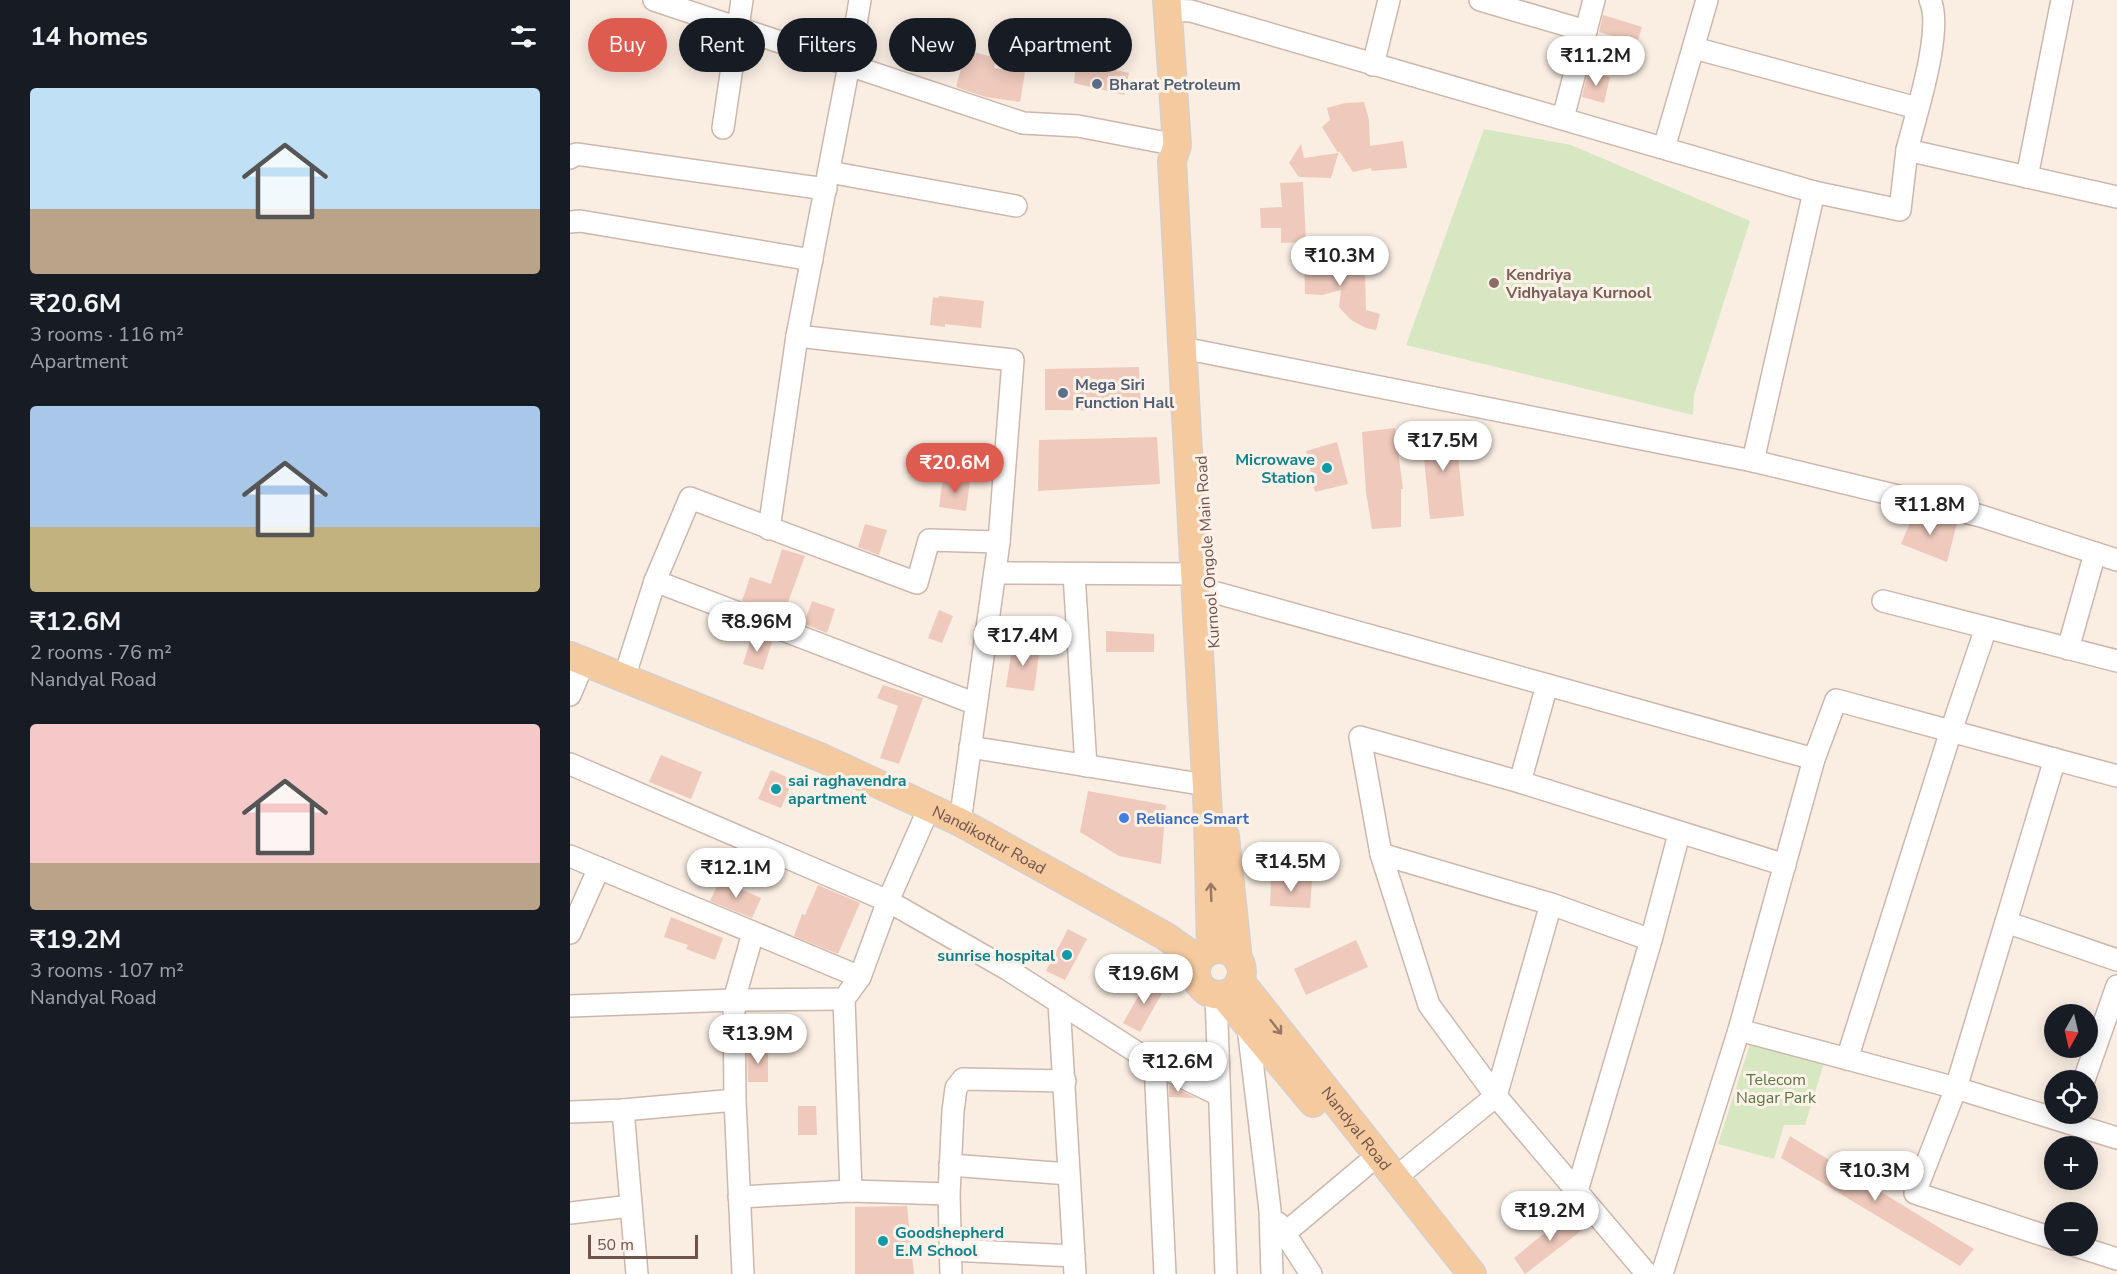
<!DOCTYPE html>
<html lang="en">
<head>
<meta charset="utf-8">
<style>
  :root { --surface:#171b24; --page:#242831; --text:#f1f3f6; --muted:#9ea1a6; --accent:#dd5c4f }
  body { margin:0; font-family:"Nunito Sans",sans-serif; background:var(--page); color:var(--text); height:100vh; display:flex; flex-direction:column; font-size:22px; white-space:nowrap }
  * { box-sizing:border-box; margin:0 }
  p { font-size:20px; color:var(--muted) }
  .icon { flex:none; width:33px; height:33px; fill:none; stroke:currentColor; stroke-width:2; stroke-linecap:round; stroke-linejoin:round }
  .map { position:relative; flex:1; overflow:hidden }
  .sheet { display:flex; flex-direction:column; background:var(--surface); width:570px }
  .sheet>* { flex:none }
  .hud { position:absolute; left:18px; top:18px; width:570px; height:54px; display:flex; gap:12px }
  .needle { width:39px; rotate:188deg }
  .tools { position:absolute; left:1474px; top:1004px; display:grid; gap:12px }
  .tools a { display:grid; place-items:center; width:54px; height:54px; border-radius:50%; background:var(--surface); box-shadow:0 3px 15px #0003; font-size:30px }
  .scale { position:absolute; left:18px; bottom:15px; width:110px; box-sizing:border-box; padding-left:6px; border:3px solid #70534b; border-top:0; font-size:16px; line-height:21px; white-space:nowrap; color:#70534b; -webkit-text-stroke:4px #fef2e8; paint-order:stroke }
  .price { position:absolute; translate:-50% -51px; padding:0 14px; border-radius:21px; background:#fff; color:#222; font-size:20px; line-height:39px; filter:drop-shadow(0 2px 3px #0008) }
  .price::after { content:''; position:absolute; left:50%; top:36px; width:18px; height:14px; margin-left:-9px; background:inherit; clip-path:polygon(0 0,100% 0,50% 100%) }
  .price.active { background:var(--accent); color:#fff }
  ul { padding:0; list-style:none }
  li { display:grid; align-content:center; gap:12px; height:318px; padding:0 30px }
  li span { display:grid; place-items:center; height:186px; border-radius:6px; color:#555 }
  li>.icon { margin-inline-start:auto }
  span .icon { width:108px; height:108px; fill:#fffc; stroke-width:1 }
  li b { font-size:26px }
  h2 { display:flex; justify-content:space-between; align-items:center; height:72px; padding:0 30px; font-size:26px }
  .pill { padding:0 21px; border-radius:27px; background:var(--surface); box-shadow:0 3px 15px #0003; font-size:21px; line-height:54px }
  .pill.active { background:var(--accent); color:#fff }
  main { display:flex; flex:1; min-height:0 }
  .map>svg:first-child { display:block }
</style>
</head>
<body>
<main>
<section class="sheet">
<h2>14 homes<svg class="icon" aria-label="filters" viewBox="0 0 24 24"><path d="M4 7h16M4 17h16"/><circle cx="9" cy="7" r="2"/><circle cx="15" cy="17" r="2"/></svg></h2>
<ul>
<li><span style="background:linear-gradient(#bfe0f5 65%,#b9a48a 0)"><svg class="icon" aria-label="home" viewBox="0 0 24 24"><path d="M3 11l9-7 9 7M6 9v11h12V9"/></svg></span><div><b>₹20.6M</b><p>3 rooms · 116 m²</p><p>Apartment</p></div></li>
<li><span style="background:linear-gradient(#a9c7e8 65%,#c2b280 0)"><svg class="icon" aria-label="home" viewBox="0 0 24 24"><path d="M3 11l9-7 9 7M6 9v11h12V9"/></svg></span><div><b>₹12.6M</b><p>2 rooms · 76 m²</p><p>Nandyal Road</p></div></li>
<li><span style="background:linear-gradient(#f6c9c9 75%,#b9a48a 0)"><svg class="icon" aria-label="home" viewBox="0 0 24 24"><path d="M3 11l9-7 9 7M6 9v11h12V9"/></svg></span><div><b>₹19.2M</b><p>3 rooms · 107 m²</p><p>Nandyal Road</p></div></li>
</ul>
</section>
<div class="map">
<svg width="1547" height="1274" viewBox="0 0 1547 1274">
  <rect width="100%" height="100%" fill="#faeee3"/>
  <g fill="#d6e7c2">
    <polygon points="914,129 1001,145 1180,221 1124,395 1123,415 836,345"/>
    <polygon points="1181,1041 1254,1063 1235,1125 1214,1125 1204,1159 1148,1144"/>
  </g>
  <g fill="#eec9bc">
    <polygon points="1033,15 1072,27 1067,43 1029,32"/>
    <polygon points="396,50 426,58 424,68 455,72 450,102 416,97 386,87"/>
    <polygon points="506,61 559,73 554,95 504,83"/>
    <polygon points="1018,72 1040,77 1034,103 1012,97"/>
    <polygon points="794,102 799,120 800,146 833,141 837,168 802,171 801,168 783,172 769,151 761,178 729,177 719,163 731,144 734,158 768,153 752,127 760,120 757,108 775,103"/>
    <polygon points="733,182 736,242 711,243 711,228 691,228 690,208 712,207 710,183"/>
    <polygon points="734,256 776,259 795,276 796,310 810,314 806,330 796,328 781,320 769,307 771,290 752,295 735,294"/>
    <polygon points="369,296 414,301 411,328 375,324 375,327 360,325 363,297 368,298"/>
    <polygon points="569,367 571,411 475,410 475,369"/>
    <polygon points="885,425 894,516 860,519 851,428"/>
    <polygon points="825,428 833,489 831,489 831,527 802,529 796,492 792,432"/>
    <polygon points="587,437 590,484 468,491 469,440"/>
    <polygon points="767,442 778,484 745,492 736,451"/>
    <polygon points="373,478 400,481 396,511 369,507"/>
    <polygon points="1344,513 1387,523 1377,562 1331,544"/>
    <polygon points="295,524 317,530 309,555 288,547"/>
    <polygon points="212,549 235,556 213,616 172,601 180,577 201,584"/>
    <polygon points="242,601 265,609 257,633 234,624"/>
    <polygon points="369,610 383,616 372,643 358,638"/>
    <polygon points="536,631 584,634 584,652 536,652"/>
    <polygon points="182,635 202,642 193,670 173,664"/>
    <polygon points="446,644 470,647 464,691 436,687 442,648 445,648"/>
    <polygon points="313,685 353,698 329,764 310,758 328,706 307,698"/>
    <polygon points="91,755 132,772 121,799 79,782"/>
    <polygon points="201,770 223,780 211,808 188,799"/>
    <polygon points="518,791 596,805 591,864 549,856 510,832"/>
    <polygon points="701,879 742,881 740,908 700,906"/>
    <polygon points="150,880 191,898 182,918 140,901"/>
    <polygon points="248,885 290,903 268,954 224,936 232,914 235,915"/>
    <polygon points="101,917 153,938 145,960 116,949 118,945 94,937"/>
    <polygon points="498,929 517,939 495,980 476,971"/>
    <polygon points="786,940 798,967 736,995 724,969"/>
    <polygon points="578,979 595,988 570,1032 553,1023"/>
    <polygon points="177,1049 198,1049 198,1082 178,1082"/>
    <polygon points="599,1085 626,1098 599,1097"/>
    <polygon points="228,1106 246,1106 247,1135 228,1135"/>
    <polygon points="1220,1136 1404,1249 1390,1266 1211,1158"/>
    <polygon points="337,1206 344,1274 285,1274 285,1207"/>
    <polygon points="1003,1210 1016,1227 955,1274 944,1258"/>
  </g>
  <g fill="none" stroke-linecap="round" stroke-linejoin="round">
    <defs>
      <g id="minor">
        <polyline points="84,0 453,123 508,126 607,145"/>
        <polyline points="910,0 1016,31"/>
        <polyline points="598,10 621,11 1244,192 1330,210 1337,150 1547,197"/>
        <polyline points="1124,48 1347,108"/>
        <polyline points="803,65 819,0"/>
        <polyline points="993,118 1024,0"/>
        <polyline points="153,128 172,0"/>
        <polyline points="1094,148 1137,0"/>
        <path d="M1337 150C1345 117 1374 30 1360 0"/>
        <polyline points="0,158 6,154 256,189"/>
        <polyline points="259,172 446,206"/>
        <polyline points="1457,177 1492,0"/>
        <polyline points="0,222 10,221 242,260"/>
        <polyline points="227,336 443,360 429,542 390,822"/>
        <polyline points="623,350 1183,461 1244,192"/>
        <polyline points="1183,461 1411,516 1547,560"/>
        <polyline points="199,529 227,336 279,65 290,0"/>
        <polyline points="425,573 624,574"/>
        <polyline points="504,574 516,766"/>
        <polyline points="85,581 406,704"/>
        <polyline points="640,591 1244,759"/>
        <polyline points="1313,601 1547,661"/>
        <polyline points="1498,649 1525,553"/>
        <polyline points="54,678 85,581 120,498 347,583 359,540 429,542"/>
        <polyline points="0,695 14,662"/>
        <polyline points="400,747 636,785"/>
        <polyline points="0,764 318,901 437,969 585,1064 649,1095"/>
        <polyline points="950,782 977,685"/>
        <polyline points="811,854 981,904 926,1096 825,1178"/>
        <polyline points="0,856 290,977"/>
        <polyline points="981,904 1081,940"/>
        <polyline points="1436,922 1547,960"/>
        <polyline points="0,933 29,868"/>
        <polyline points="646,995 656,1274"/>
        <polyline points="489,1002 505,1274"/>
        <polyline points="0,1006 164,1000 274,999"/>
        <polyline points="678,1027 700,1210 702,1274"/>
        <polyline points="1169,1030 1386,1088 1547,1138"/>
        <polyline points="1277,1059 1381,731 1416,628"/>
        <polyline points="585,1064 595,1274"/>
        <polyline points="1514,1080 1547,986"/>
        <polyline points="53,1110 67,1274"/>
        <polyline points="0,1112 53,1110 165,1100"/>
        <polyline points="380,1165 499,1174"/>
        <polyline points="281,1191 274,999 290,977 318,901 359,808"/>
        <polyline points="1007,1191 1081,940 1109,834"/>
        <polyline points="379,1194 383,1111 386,1088 393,1079 495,1081"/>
        <polyline points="169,1197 281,1191 379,1194 381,1274"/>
        <polyline points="0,1213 61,1206"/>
        <polyline points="708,1223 741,1274"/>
        <polyline points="715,1233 796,1165"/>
        <polyline points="1485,1239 1345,1193 1386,1088 1485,759"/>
        <polyline points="1503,1245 1547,1259"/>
        <polyline points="380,1250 504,1256"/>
        <polyline points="173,1274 165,1100 164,1000 183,933"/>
        <polyline points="1077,1274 926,1096 859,1005 811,854 790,737 950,782 1215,865"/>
        <polyline points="1092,1274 1169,1030 1244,759 1266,700 1547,776"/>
      </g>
      <g id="major">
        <polyline points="597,0 607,145 602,161 638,815 641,950"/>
        <path id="s1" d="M0 656 252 758 390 822 595 936 629 960"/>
        <polyline points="655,836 668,960"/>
        <circle cx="649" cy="972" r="23"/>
        <path id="s2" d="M670 981 902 1274"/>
        <polyline points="653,995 743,1103"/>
      </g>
    </defs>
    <use href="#minor" stroke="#cdb7ad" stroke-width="24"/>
    <use href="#major" stroke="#d7cfcd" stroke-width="30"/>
    <use href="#minor" stroke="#fff" stroke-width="21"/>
    <use href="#major" stroke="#f5ca9f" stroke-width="27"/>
  </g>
  <defs><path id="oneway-shaft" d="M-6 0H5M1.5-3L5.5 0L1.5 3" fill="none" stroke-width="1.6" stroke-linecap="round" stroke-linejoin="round" transform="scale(1.5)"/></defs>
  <g stroke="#987764">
    <use href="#oneway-shaft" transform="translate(641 892) rotate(-92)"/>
    <use href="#oneway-shaft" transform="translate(706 1027) rotate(52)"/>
  </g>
  <g fill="#5c6f8a" stroke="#fef2e8" stroke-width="2">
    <circle cx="527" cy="84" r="6"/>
    <circle cx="493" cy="393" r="6"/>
  </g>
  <circle fill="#8d6e63" stroke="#fef2e8" stroke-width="2" cx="924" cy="283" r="6"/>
  <g fill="#0f9aa8" stroke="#fef2e8" stroke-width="2">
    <circle cx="757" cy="468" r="6"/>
    <circle cx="206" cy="789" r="6"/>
    <circle cx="497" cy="955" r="6"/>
    <circle cx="313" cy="1241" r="6"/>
  </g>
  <circle fill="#3f7fe0" stroke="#fef2e8" stroke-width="2" cx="554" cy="818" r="6"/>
  <g text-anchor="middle" stroke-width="6" stroke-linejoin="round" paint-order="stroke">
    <g font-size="16" font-weight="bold" fill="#4e5e75" stroke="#fef2e8" text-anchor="start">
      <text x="539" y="90">Bharat Petroleum</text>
      <text x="505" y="390">Mega Siri<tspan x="505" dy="18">Function Hall</tspan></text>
    </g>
    <g font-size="16" font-weight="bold" fill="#785e54" stroke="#fef2e8" text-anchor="start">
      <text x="936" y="280">Kendriya<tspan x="936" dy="18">Vidhyalaya Kurnool</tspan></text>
    </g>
    <g font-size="16" font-weight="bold" fill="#0d838f" stroke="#fef2e8" text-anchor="end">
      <text x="745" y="465">Microwave<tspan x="745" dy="18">Station</tspan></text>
      <text x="218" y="786" text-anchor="start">sai raghavendra<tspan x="218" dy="18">apartment</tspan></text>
      <text x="485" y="961">sunrise hospital</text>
      <text x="325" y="1238" text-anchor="start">Goodshepherd<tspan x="325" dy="18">E.M School</tspan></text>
    </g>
    <g font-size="16" fill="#70534b" stroke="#fef2e8">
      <text transform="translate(637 552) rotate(-94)" y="6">Kurnool Ongole Main Road</text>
      <text dy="6" stroke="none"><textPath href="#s1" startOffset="458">Nandikottur Road</textPath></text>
      <text dy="6" stroke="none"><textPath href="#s2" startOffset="188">Nandyal Road</textPath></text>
    </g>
    <g font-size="16" font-weight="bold" fill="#366cbe" stroke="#fef2e8" text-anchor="start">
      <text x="566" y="824">Reliance Smart</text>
    </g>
    <g font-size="16" fill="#597643" stroke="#fef2e8">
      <text x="1206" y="1085">Telecom<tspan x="1206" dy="18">Nagar Park</tspan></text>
    </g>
  </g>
</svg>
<div class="tools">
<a><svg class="needle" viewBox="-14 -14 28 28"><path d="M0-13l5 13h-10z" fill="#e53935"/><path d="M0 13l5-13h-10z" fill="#9ea1a6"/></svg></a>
<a><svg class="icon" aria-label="locate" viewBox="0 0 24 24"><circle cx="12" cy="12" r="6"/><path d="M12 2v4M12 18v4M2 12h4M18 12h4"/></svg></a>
<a>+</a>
<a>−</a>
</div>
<div class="scale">50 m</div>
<b class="price" style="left:1026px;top:87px">₹11.2M</b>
<b class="price" style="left:770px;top:287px">₹10.3M</b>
<b class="price" style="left:873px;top:472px">₹17.5M</b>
<b class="price active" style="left:385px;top:494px">₹20.6M</b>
<b class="price" style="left:1360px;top:536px">₹11.8M</b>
<b class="price" style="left:187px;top:653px">₹8.96M</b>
<b class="price" style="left:453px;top:667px">₹17.4M</b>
<b class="price" style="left:721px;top:893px">₹14.5M</b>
<b class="price" style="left:166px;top:899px">₹12.1M</b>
<b class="price" style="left:574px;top:1005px">₹19.6M</b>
<b class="price" style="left:188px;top:1065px">₹13.9M</b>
<b class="price" style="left:608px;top:1093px">₹12.6M</b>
<b class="price" style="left:1305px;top:1202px">₹10.3M</b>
<b class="price" style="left:980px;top:1242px">₹19.2M</b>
<div class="hud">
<a class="pill active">Buy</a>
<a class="pill">Rent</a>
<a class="pill">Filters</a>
<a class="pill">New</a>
<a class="pill">Apartment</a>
</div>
</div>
</main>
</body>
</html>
